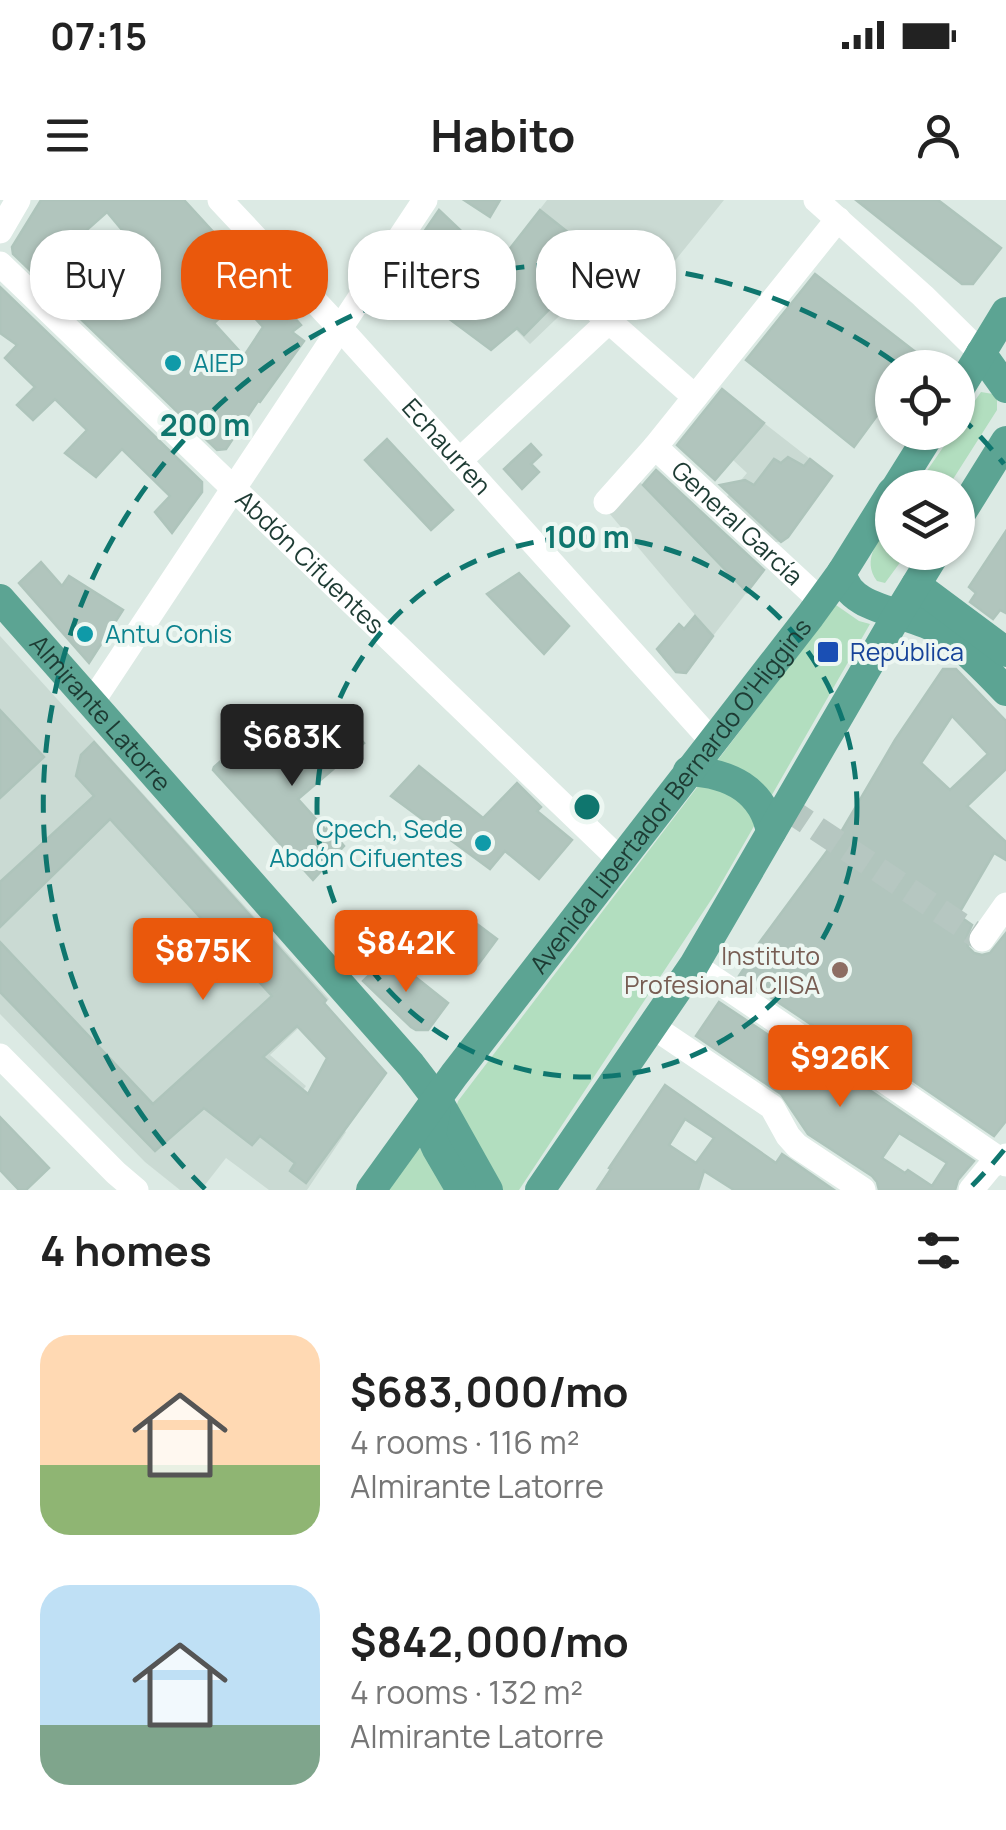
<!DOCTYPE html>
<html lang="en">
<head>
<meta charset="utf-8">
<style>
  :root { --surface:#fff; --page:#f6f6f6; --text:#222; --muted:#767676; --accent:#ea580c }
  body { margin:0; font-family:Manrope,sans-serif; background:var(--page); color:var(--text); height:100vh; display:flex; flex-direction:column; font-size:38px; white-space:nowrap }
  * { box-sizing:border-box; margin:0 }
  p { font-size:32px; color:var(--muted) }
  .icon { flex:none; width:55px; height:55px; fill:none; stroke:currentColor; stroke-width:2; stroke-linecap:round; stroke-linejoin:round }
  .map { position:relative; height:990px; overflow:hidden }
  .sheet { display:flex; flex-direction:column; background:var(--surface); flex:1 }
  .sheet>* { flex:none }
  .banner { position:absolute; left:30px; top:30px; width:948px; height:90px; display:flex; gap:20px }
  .controls { position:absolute; left:875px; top:150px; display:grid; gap:20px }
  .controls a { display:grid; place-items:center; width:100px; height:100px; border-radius:50%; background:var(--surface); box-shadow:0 2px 8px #0004; font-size:50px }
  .price { position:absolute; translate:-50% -85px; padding:0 22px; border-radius:10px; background:var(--accent); color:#fff; font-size:32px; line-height:65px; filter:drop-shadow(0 2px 5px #0008) }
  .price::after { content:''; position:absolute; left:50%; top:60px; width:30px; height:22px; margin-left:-15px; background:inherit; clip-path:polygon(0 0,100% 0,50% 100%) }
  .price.selected { background:#222; color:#fff }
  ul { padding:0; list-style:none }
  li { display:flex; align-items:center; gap:30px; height:250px; padding:0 40px }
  li span { display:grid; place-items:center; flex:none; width:280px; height:200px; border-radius:30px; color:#555 }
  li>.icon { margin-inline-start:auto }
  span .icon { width:120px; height:120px; fill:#fffc; stroke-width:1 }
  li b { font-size:42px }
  h2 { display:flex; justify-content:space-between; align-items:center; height:120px; padding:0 40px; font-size:42px }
  .tag { padding:0 35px; border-radius:40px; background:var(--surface); box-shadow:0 2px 8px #0004; font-size:35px; line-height:90px }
  .tag.selected { background:var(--accent); color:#fff }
  .status { display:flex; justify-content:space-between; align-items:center; height:70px; padding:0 50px; background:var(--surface); direction:ltr }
  .status svg { height:28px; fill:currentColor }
  header { display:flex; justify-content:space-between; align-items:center; height:130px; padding:0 40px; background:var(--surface); font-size:45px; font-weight:700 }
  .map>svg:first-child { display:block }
</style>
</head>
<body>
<div class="status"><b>07:15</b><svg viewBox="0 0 49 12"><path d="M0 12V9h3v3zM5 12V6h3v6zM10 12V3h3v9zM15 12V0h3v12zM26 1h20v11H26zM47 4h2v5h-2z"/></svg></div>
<header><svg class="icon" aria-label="menu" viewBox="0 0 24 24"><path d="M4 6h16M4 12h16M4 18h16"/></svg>Habito<svg class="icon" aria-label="person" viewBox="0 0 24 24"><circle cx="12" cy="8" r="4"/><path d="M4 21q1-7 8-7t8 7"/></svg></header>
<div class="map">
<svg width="1006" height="990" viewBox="0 0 1006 990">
  <rect width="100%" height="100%" fill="#dceae4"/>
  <g fill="#cadad3">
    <polygon points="547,0 724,0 640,104 603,74 530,144 516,130 491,150 393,77 439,10 497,65"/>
    <polygon points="764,223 832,276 788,337 779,342 774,342 726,298 747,273 733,260"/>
    <polygon points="637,279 747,392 713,436 609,313"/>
    <polygon points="0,436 329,799 270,855 306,886 299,895 346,932 307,990 269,990 226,958 201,990 180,990 145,962 0,814"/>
  </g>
  <g fill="#b2debf">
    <polygon points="981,192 993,194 997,199 997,210 948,287 915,288 953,233 958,232 958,225"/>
    <path d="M892 321V352L907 353 885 383 877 381C861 359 879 340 892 321Z"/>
    <polygon points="836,405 859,421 870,424 715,694 519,990 500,990 455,911 458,901"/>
    <polygon points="416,943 450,990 383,990"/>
  </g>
  <g fill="#b1c5bd" stroke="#aec4bb" stroke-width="2.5" fill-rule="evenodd">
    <path d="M41 0H184L261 84 263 82 301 125 292 132 304 141 260 202 258 201 226 249 217 250 13 54 12 47ZM107 12 132 42 107 64 81 35ZM239 101 263 127 244 156 214 123Z"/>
    <polygon points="464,0 500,0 490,17"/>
    <polygon points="856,0 938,0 1001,48 973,84 962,84"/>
    <polygon points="439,10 497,65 540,10 574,37 569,44 604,73 591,86 579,87 575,83 524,135 517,128 491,150 393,77"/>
    <polygon points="815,74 922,157 914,168 892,168 892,195 854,247 746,160"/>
    <polygon points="0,87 202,282 202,292 172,333 155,312 170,296 122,249 96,277 65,253 87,230 55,199 33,220 17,205 35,187 5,158 17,145 0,133"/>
    <polygon points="722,189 764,223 715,280 677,245"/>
    <polygon points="387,239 453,310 431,330 365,260"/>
    <polygon points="531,244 541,255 531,264 539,272 522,289 504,269"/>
    <polygon points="788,257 804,266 810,259 832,276 788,337 781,342 720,285 745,280 754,285 774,259 781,263"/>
    <polygon points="656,270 764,370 747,392 643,285"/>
    <polygon points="1006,331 1006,413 1000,410 993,419 970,402 976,393 969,387"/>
    <polygon points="41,362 62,386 69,376 123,410 89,463 19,383"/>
    <polygon points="519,373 569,426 544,454 487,394"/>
    <polygon points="695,416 713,436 686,473 676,472 657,449 679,424 684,429"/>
    <path d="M943 469H956L1006 521V569L967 606 1006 642V660L994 653 958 715 972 725 966 738 968 747 974 753 982 755 990 753 1006 733V921L994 936 843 833 815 827 739 776 753 755 751 754 833 643 834 644 895 540ZM952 516 988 554 950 590 921 563Z"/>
    <polygon points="333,507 364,543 298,599 326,630 328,627 344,646 313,680 213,570 214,567 237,547 249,539 273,566 313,530 311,528"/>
    <polygon points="0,510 44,557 0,598"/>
    <path d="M94 542 326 800 324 803 386 873 306 983 290 971 295 963 260 936 252 945 204 908 155 951 0 792V742L153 904 272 796 110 619 0 727V682L94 596 76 576 81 555ZM297 826 327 858 308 894 263 857Z"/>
    <polygon points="419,566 483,618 517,583 541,607 537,611 572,640 539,679 505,651 490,669 391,596"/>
    <polygon points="465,715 497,739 477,766 445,742"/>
    <polygon points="389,756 448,803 428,830 416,830 411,827 363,781"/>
    <path d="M719 802 800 856 828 862 974 961 958 980 955 990H879L877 982 872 976 808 934 781 894 696 836ZM899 933 947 963 932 986 908 970 905 973 882 958Z"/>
    <path d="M665 885 776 963 782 954 834 990H734L704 971 698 990H597L611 969 609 968ZM685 919 714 938 696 963 669 945Z"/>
    <polygon points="0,917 49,968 26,990 19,990 0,970"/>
  </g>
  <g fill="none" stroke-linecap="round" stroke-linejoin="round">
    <polyline stroke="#b6c7c1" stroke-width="25" stroke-dasharray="25 12" stroke-linecap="butt" points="786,608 982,739"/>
    <g stroke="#fff" stroke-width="25">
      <path id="s1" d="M220 0 340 128 712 541"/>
      <polyline points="816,0 923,96 981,153"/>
      <polyline points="0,31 18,0"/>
      <path id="s2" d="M0 64 620 660"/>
      <polyline points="586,101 695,197"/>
      <path id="s3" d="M655 247 821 401"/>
      <polyline points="459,261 609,121"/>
      <polyline points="606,302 655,247 838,19"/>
      <polyline points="92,502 425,0"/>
      <polyline points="982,739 1006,705"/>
      <polyline points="694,765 809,843 834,846 1006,964"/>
      <polyline points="652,826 772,907 788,936 797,946 863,990"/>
      <polyline points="0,856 116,973 136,990"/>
      <polyline points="971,990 990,967 1006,956"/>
    </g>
    <g stroke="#5ca493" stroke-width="30">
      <polyline points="981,153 1006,188"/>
      <polyline points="958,191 1006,112"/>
      <polyline points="896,288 931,232"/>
      <polyline points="958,318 1006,241"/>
      <path d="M842 372C846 412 912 411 943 432 966 449 987 471 1006 491"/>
      <polyline points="916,385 1006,452"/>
      <path id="s4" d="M0 399 411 865 437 899 488 990"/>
      <path d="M688 571C729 573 763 589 771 632"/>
      <polyline points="437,902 431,936 437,949 461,990"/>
      <path id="s5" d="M371 990 454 875 810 416 842 372 892 292"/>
      <polyline points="540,990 694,765 898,414 936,352"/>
    </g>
  </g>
  <g fill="none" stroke="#0f766e" stroke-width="5" stroke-dasharray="18 12">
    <circle cx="587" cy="607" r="270"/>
    <path d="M1004 950A540 540 0 0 1 969 989M205 989A540 540 0 0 1 901 167M959 215A540 540 0 0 1 1004 264"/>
  </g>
  <g fill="#0f9aa8" stroke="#edf7f2" stroke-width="4">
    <circle cx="173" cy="163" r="10"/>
    <circle cx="85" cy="434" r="10"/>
    <circle cx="483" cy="643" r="10"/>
  </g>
  <rect fill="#1a4fb4" stroke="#edf7f2" stroke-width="4" x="816" y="440" width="24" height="24" rx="5"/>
  <circle fill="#8d6e63" stroke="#edf7f2" stroke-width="4" cx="840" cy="770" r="10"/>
  <g text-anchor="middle" stroke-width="8" stroke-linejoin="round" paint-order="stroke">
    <g font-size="25" fill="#0d838f" stroke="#edf7f2" text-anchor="start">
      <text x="193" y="172">AIEP</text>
      <text x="105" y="443">Antu Conis</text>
      <text x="463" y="638" text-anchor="end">Cpech, Sede<tspan x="463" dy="29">Abdón Cifuentes</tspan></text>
    </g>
    <g font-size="25" fill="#1d3b33" stroke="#edf7f2">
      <text dy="9" stroke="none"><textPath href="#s1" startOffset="335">Echaurren</textPath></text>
      <text dy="9" stroke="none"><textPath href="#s3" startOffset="112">General García</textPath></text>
      <text dy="9" stroke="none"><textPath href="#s2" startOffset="430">Abdón Cifuentes</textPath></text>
      <text dy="9" stroke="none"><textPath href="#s4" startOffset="152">Almirante Latorre</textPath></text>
      <text dy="9" stroke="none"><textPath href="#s5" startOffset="495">Avenida Libertador Bernardo O'Higgins</textPath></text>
    </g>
    <g font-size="25" fill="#164399" stroke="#edf7f2" text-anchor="start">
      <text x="850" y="461">República</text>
    </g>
    <g font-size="25" fill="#785e54" stroke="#edf7f2" text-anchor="end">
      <text x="820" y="765">Instituto<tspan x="820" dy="29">Profesional CIISA</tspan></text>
    </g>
  </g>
  <circle cx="587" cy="607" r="15" fill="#0f766e" stroke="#edf7f2" stroke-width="5"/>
  <g font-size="30" text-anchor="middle" font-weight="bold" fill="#0f766e" stroke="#edf7f2" stroke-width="8" stroke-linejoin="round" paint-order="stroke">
    <text x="205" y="236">200 m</text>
    <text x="587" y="348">100 m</text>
  </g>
</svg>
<div class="controls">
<a><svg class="icon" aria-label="locate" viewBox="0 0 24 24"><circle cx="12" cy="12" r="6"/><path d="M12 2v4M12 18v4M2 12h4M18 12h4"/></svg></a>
<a><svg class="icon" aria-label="layers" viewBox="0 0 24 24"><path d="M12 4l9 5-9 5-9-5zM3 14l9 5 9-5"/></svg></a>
</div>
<b class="price selected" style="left:292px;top:589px">$683K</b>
<b class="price" style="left:406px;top:795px">$842K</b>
<b class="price" style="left:203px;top:803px">$875K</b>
<b class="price" style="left:840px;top:910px">$926K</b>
<div class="banner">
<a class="tag">Buy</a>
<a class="tag selected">Rent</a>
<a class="tag">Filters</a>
<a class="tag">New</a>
</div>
</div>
<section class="sheet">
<h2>4 homes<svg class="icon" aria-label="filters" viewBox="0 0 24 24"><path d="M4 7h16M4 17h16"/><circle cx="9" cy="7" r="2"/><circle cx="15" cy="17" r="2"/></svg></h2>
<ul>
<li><span style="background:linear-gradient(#ffd9b3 65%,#8fb573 0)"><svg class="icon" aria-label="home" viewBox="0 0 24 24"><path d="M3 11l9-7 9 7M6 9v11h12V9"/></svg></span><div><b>$683,000/mo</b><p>4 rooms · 116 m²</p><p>Almirante Latorre</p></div></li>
<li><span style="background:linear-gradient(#bfe0f5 70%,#7fa58c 0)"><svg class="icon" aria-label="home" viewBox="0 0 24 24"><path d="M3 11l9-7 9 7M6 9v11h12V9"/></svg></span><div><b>$842,000/mo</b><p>4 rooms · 132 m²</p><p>Almirante Latorre</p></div></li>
</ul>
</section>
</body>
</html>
